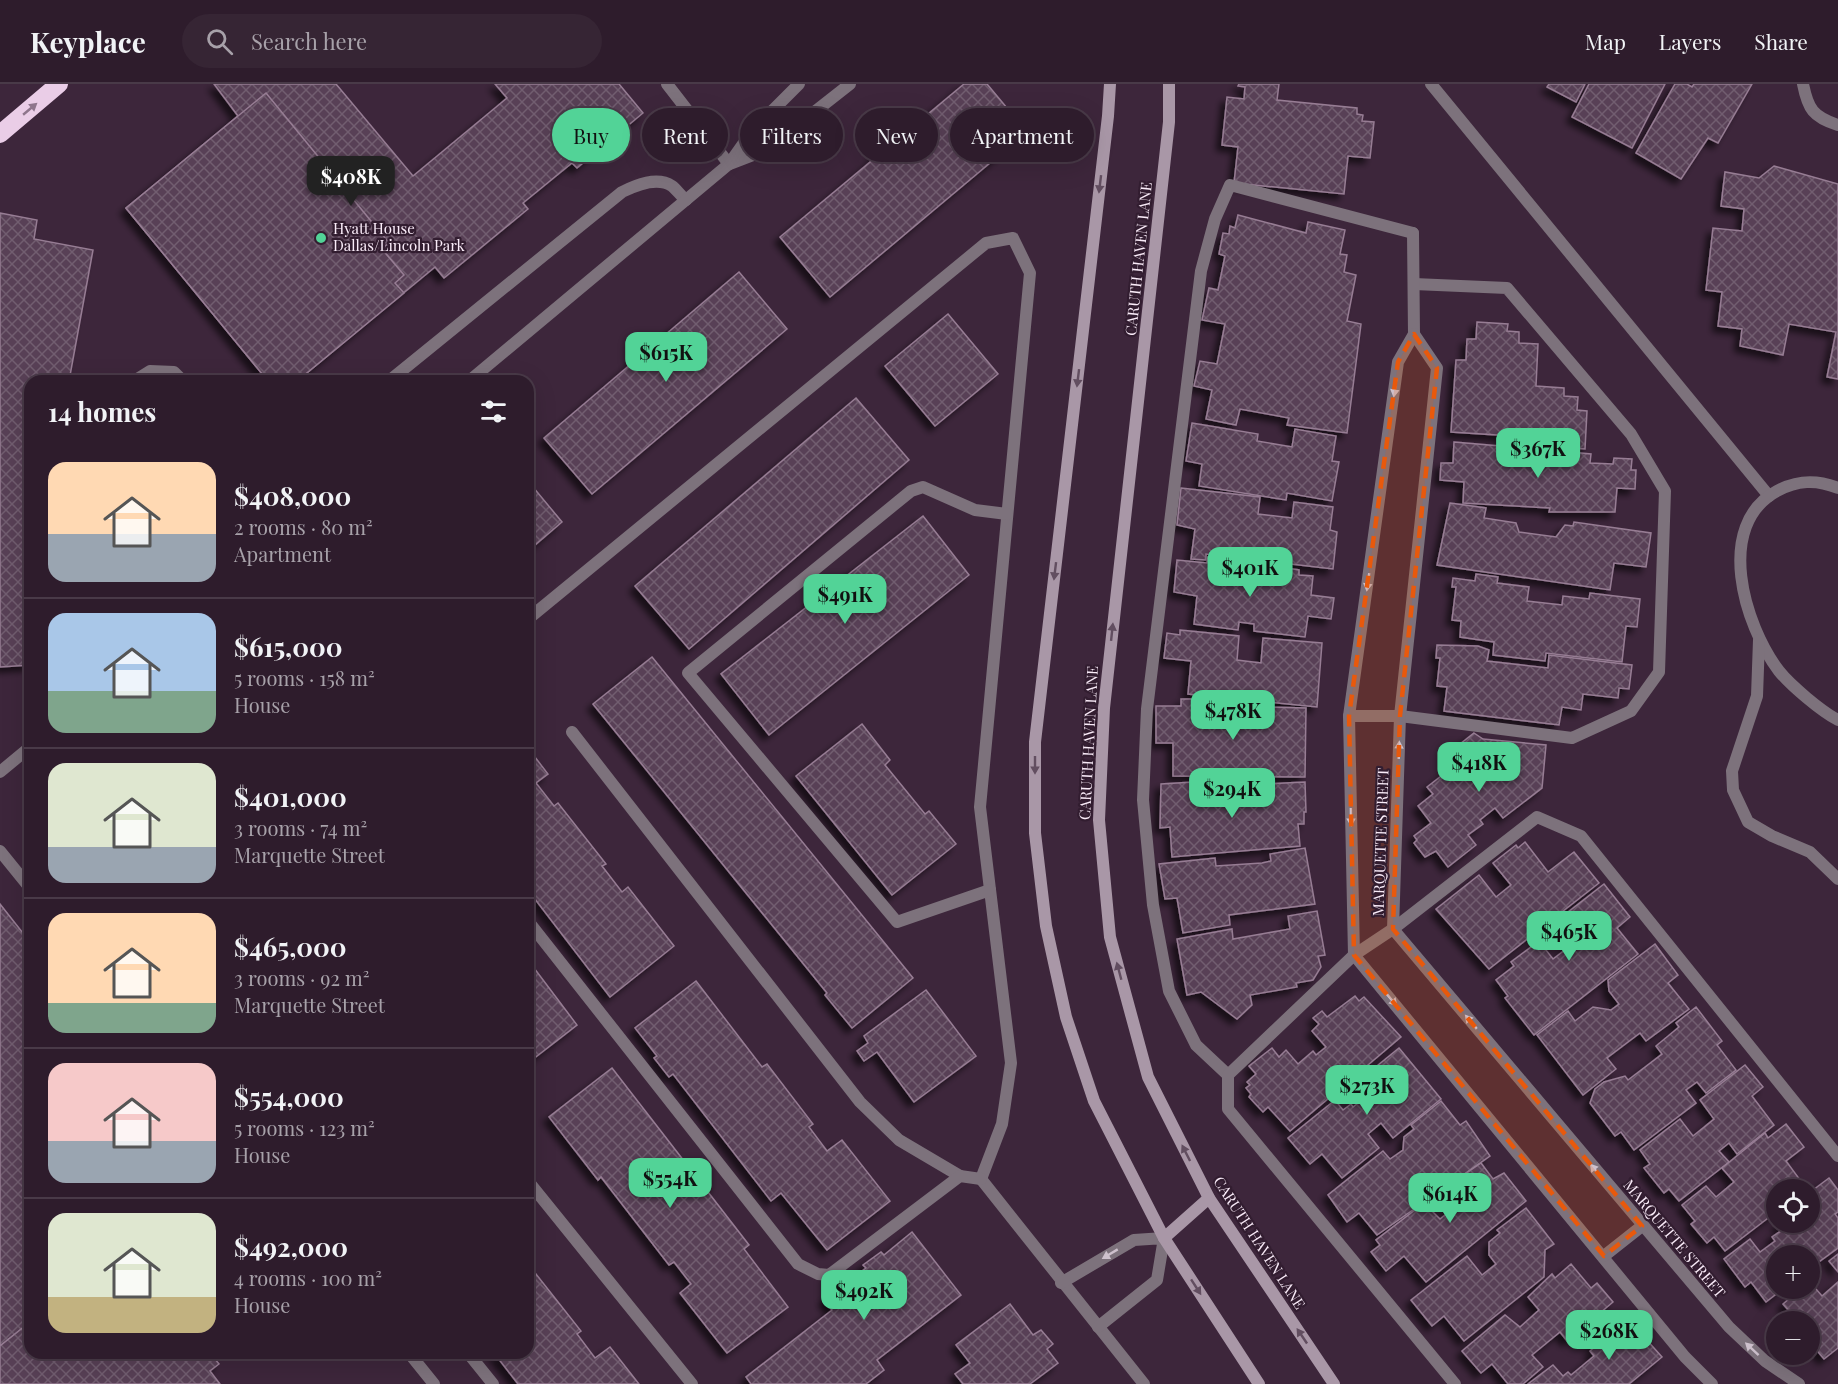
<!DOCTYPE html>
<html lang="en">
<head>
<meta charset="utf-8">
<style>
  :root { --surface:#2e1c2c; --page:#362534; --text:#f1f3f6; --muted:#a7a1a9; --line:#493a48; --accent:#52d397 }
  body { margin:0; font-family:"Playfair Display",serif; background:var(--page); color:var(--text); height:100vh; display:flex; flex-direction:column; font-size:22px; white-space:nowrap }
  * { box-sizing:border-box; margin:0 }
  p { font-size:20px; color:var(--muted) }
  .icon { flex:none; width:33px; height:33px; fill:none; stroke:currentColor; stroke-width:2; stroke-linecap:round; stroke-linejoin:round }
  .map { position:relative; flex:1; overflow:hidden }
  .drawer { position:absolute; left:24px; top:291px; width:510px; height:984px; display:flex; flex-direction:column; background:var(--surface); border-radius:18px; box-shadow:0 6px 24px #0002,0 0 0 2px var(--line) }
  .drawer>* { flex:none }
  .guide { position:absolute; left:552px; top:24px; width:570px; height:54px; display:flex; gap:12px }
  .controls { position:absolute; left:1766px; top:1095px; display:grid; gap:12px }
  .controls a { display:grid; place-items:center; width:54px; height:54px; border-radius:50%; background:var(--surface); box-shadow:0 6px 24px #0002,0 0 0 2px var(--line); font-size:30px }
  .price { position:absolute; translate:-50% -51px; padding:0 14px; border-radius:12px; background:var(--accent); color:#111; font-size:20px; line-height:39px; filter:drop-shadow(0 2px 3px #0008) }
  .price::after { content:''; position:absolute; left:50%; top:36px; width:18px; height:14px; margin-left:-9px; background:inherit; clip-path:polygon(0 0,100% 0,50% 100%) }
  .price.active { background:#222; color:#fff }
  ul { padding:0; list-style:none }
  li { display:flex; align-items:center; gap:18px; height:150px; padding:0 24px }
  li+li { border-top:2px solid var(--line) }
  li span { display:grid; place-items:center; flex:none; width:168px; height:120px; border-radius:18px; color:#555 }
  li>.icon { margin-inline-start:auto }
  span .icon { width:72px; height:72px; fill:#fffc; stroke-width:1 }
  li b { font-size:26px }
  h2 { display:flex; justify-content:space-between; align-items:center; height:72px; padding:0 24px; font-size:26px }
  .pill { padding:0 21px; border-radius:27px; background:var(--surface); box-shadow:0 6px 24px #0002,0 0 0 2px var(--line); font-size:21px; line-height:54px }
  .pill.active { background:var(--accent); color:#111 }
  header { display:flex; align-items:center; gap:36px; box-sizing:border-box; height:84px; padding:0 30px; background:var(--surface); border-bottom:2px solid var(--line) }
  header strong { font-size:28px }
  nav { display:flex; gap:33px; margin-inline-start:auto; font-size:21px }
  .search { width:420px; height:54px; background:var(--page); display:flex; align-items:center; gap:15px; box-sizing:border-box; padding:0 21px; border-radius:33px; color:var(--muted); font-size:22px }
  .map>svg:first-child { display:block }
</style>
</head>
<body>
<header>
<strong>Keyplace</strong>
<div class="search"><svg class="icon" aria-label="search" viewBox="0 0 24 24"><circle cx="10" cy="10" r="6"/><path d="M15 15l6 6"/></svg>Search here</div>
<nav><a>Map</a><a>Layers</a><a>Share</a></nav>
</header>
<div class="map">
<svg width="1838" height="1300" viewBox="0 0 1838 1300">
  <defs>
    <pattern id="building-cross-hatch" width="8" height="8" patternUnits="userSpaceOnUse" patternTransform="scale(1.5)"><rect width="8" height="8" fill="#584156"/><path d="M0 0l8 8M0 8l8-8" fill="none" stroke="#715d6f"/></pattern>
    <filter id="shadow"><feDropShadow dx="-5.5" dy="5.5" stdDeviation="3" flood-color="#0009"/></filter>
  </defs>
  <rect width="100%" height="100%" fill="#3d263b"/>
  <g fill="url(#building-cross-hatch)" stroke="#977d94" stroke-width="1.5" filter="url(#shadow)">
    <polygon points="214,0 336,0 413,92 507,14 495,0 619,0 643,29 577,84 572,79 523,119 528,125 444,194 435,183 297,297 268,297 126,124 238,32"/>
    <polygon points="964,0 987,0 1027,48 830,213 780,153 876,73 874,70 889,57 892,60"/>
    <polygon points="1239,0 1279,0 1277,16 1357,24 1357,30 1363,31 1362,37 1374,38 1370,74 1348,72 1344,110 1234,99 1238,63 1222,61 1227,13 1244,15 1245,3 1238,2"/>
    <polygon points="1549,0 1585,0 1576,18 1547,3"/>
    <polygon points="1589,0 1665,0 1632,64 1572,33"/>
    <polygon points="1675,0 1687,0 1692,3 1694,0 1752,0 1718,59 1708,54 1681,95 1636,69"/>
    <polygon points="266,9 389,159 382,165 404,191 395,199 404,209 297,297 268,297 126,124"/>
    <polygon points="1774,82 1838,100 1838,295 1827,293 1836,248 1789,240 1783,271 1740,262 1742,245 1718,242 1722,208 1706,206 1713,144 1742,147 1744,125 1721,122 1725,88 1759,94"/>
    <polygon points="0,129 37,136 34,155 93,166 69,297 30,297 30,581 0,583"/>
    <polygon points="1238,131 1306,149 1308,138 1345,146 1340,170 1347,171 1344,188 1356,191 1347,237 1361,240 1347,349 1287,341 1289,334 1240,325 1236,341 1206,335 1212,306 1194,302 1200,277 1217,280 1225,240 1202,236 1209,204 1218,206 1225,172 1219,170 1223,149 1229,150 1230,142 1235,144"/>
    <polygon points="739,188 787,245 592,410 544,354"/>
    <polygon points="948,230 998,290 935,342 885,282"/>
    <polygon points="1477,238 1508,240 1507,247 1519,248 1519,259 1538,260 1536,302 1564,304 1564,312 1578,313 1577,326 1587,327 1585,365 1527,361 1528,353 1451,348 1456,276 1466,276 1467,255 1476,255"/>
    <polygon points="856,314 909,376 689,565 635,502"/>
    <polygon points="1192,339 1258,350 1257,357 1292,363 1295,345 1336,352 1332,377 1339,378 1332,417 1287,409 1286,416 1199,402 1202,380 1186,377"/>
    <polygon points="1454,358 1512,363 1517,369 1517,378 1548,380 1549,366 1591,370 1590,379 1613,380 1614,374 1632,375 1631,386 1636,386 1635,405 1617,404 1615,428 1549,428 1550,424 1463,419 1464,398 1440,396 1441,379 1453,379"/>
    <polygon points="528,397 562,438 528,467"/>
    <polygon points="1181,404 1260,413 1258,430 1292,434 1294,418 1333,423 1330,446 1337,448 1333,485 1206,470 1206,476 1191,475 1195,445 1177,441"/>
    <polygon points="1450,419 1486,424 1484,434 1516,439 1519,448 1556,453 1565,441 1573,442 1574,438 1651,449 1646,483 1614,479 1610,506 1437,481"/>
    <polygon points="923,432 969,491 769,651 721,590"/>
    <polygon points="1208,473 1243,477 1241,497 1253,498 1253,494 1260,495 1260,491 1272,493 1271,498 1277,498 1278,492 1286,492 1287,484 1299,486 1299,491 1313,492 1311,511 1334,514 1331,535 1308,532 1305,553 1254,547 1254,540 1239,538 1238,546 1194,540 1197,512 1174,508 1177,476 1207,479"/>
    <polygon points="1476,490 1498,493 1497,499 1529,503 1527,517 1562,521 1563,512 1589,515 1590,509 1640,515 1637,543 1626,542 1622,578 1546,569 1545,577 1493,571 1494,558 1460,553 1461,537 1452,536 1456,503 1452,503 1453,494 1475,497"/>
    <polygon points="1180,546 1239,552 1237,576 1261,579 1263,554 1322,559 1317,623 1188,610 1191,577 1164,574 1167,549 1180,551"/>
    <polygon points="1437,561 1478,562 1489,566 1487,577 1548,584 1549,571 1632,581 1629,605 1619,604 1618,614 1583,610 1581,626 1562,623 1559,641 1444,627 1447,603 1437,602 1440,574 1436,574"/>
    <polygon points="652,573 913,894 852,944 825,911 827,909 593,620"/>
    <polygon points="1181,615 1208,615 1208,623 1217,623 1217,636 1266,633 1266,623 1306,624 1305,693 1173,692 1173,659 1156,659 1156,622 1181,622"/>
    <polygon points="862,640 890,676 885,681 925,730 929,727 956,760 892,811 796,692"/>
    <polygon points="1474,649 1483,655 1546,661 1542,704 1503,734 1495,724 1480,736 1483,740 1468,751 1476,761 1448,783 1436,767 1425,773 1414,759 1417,756 1414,752 1431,739 1418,722 1433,710 1427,703 1445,689 1450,695 1468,680 1455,664"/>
    <polygon points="528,664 548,690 536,699 554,722 558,719 606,780 602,782 622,808 628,803 674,862 610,913 528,806"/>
    <polygon points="1194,698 1195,707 1212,706 1213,713 1263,708 1263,700 1305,698 1306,728 1304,728 1304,740 1298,740 1300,762 1172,773 1170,743 1160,744 1161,700"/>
    <polygon points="1525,758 1548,788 1574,768 1599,799 1489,885 1436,825 1479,791 1496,813 1511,801 1493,779 1516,761 1518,764"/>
    <polygon points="1305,764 1315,820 1229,831 1230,841 1183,849 1177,814 1165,815 1159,780 1215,774 1216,782 1262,779 1271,777 1270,770"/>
    <polygon points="1604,800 1630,833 1617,844 1638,870 1534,951 1505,914 1508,912 1496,896 1514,882 1511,878 1539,857 1553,875 1575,858 1558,836"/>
    <polygon points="0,820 30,858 30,1238 0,1262"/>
    <polygon points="1317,827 1325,871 1318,872 1321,883 1313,896 1296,899 1297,903 1250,911 1252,921 1237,935 1201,908 1187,911 1177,855 1232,845 1233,855 1290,845 1288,832"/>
    <polygon points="1655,860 1678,891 1668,899 1689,925 1646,957 1640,949 1607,974 1616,985 1583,1011 1537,951 1568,927 1575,937 1593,923 1611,926 1619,920 1609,907 1608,896"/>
    <polygon points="528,876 577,941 528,979"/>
    <polygon points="696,897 762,983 767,980 813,1040 809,1043 827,1067 842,1056 890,1117 827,1166 781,1109 771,1117 673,990 669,993 654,974 657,972 635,944"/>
    <polygon points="926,906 976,972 914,1018 877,968 864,977 857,967 868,959 864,952"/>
    <polygon points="1355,912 1359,917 1364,913 1401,953 1290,1047 1268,1023 1263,1028 1249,1013 1251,1010 1246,1004 1250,1001 1247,998 1256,990 1249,982 1272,964 1279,973 1286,966 1298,980 1313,967 1316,971 1326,963 1312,947 1319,940 1313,934 1322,927 1327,933"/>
    <polygon points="1696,923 1722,957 1717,961 1736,986 1706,1009 1697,998 1686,1006 1696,1019 1634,1066 1621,1048 1615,1052 1590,1019 1595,1005 1604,998 1625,992 1628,996 1662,970 1656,962 1679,943 1676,939"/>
    <polygon points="1399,964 1441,1015 1393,1054 1381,1039 1368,1050 1379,1064 1342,1094 1322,1070 1310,1080 1288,1054 1335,1016 1343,1026 1351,1020 1353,1023 1372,1008 1361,995"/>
    <polygon points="1745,981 1763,1003 1752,1012 1774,1041 1737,1070 1729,1059 1719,1067 1729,1078 1679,1117 1669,1105 1664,1109 1644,1084 1650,1080 1640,1066 1680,1035 1693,1052 1714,1035 1700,1016"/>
    <polygon points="612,984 749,1161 744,1165 788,1223 727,1269 680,1209 691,1200 674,1178 669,1181 601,1093 598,1096 549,1033"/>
    <polygon points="1441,1017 1460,1041 1466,1037 1490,1072 1377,1151 1359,1129 1347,1138 1328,1111 1383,1067 1390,1075 1403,1066 1404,1053 1414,1045 1411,1041"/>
    <polygon points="1786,1040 1804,1063 1786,1077 1806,1104 1776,1106 1776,1128 1725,1167 1714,1153 1707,1159 1691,1140 1695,1137 1682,1121 1706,1102 1716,1113 1734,1098 1722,1084 1765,1049 1768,1054"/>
    <polygon points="1481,1079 1493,1095 1504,1089 1526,1117 1426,1198 1404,1172 1386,1187 1371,1168 1380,1161 1376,1156 1424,1119 1440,1135 1456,1122 1442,1106"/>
    <polygon points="1829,1094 1838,1106 1838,1128 1835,1130 1838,1134 1838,1164 1809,1185 1809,1172 1776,1172 1776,1204 1784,1204 1766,1218 1751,1198 1745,1203 1724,1175 1750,1155 1760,1168 1775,1157 1772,1153 1782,1146 1777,1138 1809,1138 1809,1109"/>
    <polygon points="1526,1124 1554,1160 1545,1166 1544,1193 1464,1257 1444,1232 1432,1242 1411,1216 1467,1172 1482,1191 1496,1180 1489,1171 1489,1158 1500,1149 1497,1146"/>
    <polygon points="912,1148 961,1211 877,1276 884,1286 866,1300 751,1300 746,1293 832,1226 824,1216 866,1184 863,1181 881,1168 884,1171"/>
    <polygon points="1838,1170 1838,1188 1829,1177"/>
    <polygon points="1571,1180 1591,1204 1597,1199 1613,1218 1567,1257 1560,1248 1532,1271 1543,1283 1523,1300 1508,1300 1492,1280 1481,1289 1462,1267 1505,1231 1520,1243 1539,1226 1528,1213 1552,1190 1555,1194"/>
    <polygon points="532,1185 581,1247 577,1250 595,1274 610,1263 639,1300 518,1300 494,1269 528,1269 528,1189"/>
    <polygon points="1810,1198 1822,1212 1838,1198 1838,1264 1824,1275 1809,1257 1809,1238 1795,1238 1797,1236 1783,1220 1802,1204 1809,1204"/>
    <polygon points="1010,1220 1033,1251 1041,1246 1053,1260 1047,1265 1058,1279 1030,1300 963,1300 955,1290 970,1279 956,1261"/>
    <polygon points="1619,1234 1639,1259 1645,1254 1662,1273 1629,1300 1528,1300 1553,1281 1563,1292 1568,1288 1571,1291 1594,1272 1590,1267 1597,1261 1593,1256"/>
    <polygon points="30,1238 30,1269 210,1269 219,1280 210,1287 220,1300 0,1300 0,1262"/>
  </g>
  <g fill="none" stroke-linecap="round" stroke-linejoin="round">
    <g stroke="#7d727c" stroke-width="12">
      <polyline points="667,0 729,80"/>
      <polyline points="1431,0 1769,412"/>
      <path d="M1803 0C1808 25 1813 33 1838 41"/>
      <polyline points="730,80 766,66 850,0"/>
      <polyline points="134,297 150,287 174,288 183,297"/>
      <path d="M389 297 622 108C636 101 657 92 672 102 677 106 681 112 686 116"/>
      <polyline points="469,297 729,80 753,46 799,0"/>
      <path d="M1838 404C1816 395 1797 396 1777 407 1714 441 1744 541 1779 587 1790 601 1822 628 1838 636"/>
      <polyline points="528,535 986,159 1013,154 1030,189 980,723 1011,979 1002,1040 981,1095 1144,1300"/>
      <polyline points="1759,556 1757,612 1732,687 1733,706 1748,738 1772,752 1810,768 1838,795"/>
      <polyline points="1400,632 1572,654 1631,627 1659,588 1665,407 1631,350 1507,204 1414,200"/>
      <polyline points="572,648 860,1018 899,1056 960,1092"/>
      <polyline points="0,688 30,663"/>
      <polyline points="0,767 30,804"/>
      <polyline points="990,806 897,838 688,589 911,407 923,403 975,426 1007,430"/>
      <polyline points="528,837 798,1180 818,1190 829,1191 960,1092 981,1095"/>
      <polyline points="1228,991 1196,961 1169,907 1153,821 1143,716 1147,625 1201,187 1215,135 1230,101 1413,149"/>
      <polyline points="528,1097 692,1300"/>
      <polyline points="1061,1199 1134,1156 1164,1154 1157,1196 1098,1243"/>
      <polyline points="409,1269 434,1300"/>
      <polyline points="468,1269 493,1300"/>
      <polyline points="1455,1300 1228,1025 1228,991 1354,871 1393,845 1537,733 1581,752 1838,1072"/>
    </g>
    <g stroke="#7d727c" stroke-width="12">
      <polyline points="1413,149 1414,250 1398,278 1349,632 1354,871 1685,1273 1712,1300"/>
      <polyline points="1414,250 1437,284 1400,632 1393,845 1729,1243 1765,1277 1799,1300"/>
      <polyline points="1349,632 1400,632"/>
      <polyline points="1604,1172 1642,1142"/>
    </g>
    <g stroke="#a997a7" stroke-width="12">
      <polyline points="1110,0 1108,32 1035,658 1035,749 1046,842 1066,933 1094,1017 1164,1154 1259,1300"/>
      <polyline points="1169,0 1169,38 1104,624 1099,736 1110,853 1148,993 1209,1114 1334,1300"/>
      <polyline points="1164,1154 1209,1114"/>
    </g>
    <polyline stroke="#eacde7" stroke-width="18" points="0,50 59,0"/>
  </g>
  <defs><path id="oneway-solid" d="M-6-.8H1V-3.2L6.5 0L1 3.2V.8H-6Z" transform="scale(1.5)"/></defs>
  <use fill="#8e758c" href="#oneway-solid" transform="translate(30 25) rotate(-40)"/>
  <g fill="#624e60">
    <use href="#oneway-solid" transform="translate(1100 100) rotate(97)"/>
    <use href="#oneway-solid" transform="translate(1078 294) rotate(97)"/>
    <use href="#oneway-solid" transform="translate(1055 487) rotate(97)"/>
    <use href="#oneway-solid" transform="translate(1112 548) rotate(-84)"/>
    <use href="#oneway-solid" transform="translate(1035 681) rotate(90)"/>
    <use href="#oneway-solid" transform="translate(1119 887) rotate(-105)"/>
    <use href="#oneway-solid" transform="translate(1186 1069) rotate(-117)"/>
    <use href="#oneway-solid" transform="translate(1196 1203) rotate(57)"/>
    <use href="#oneway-solid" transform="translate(1302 1252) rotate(-124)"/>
  </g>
  <g fill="#cec1cd">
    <use href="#oneway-solid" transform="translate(1395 304) rotate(98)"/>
    <use href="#oneway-solid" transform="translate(1368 498) rotate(98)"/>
    <use href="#oneway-solid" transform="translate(1399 666) rotate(-88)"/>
    <use href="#oneway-solid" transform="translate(1351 733) rotate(89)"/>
    <use href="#oneway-solid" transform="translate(1391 915) rotate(50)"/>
    <use href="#oneway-solid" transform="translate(1471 938) rotate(-130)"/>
    <use href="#oneway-solid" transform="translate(1596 1087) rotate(-130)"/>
    <use href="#oneway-solid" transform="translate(1110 1170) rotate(149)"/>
    <use href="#oneway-solid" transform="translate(1752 1265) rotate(-137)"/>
  </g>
  <path fill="#e8590c" fill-opacity="0.2" stroke="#e8590c" stroke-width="4.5" stroke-dasharray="12 8" stroke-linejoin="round" d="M1414 250 1437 284 1400 632 1393 845 1642 1142 1604 1172 1354 871 1349 632 1398 278Z"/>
  <circle fill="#52d397" stroke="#321d30" stroke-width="2" cx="321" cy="154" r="6"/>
  <g text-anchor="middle" stroke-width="4.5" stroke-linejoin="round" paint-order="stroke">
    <g font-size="15" fill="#faecf9" stroke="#321d30" text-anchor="start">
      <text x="333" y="150">Hyatt House<tspan x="333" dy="17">Dallas/Lincoln Park</tspan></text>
    </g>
    <g font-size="15" fill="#faecf9" stroke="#321d30">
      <text transform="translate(1139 175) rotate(-84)" y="5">CARUTH HAVEN LANE</text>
      <text transform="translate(1089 659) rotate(-87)" y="5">CARUTH HAVEN LANE</text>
      <text transform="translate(1381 758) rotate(-88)" y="5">MARQUETTE STREET</text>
      <text transform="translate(1674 1155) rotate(50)" y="5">MARQUETTE STREET</text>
      <text transform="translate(1259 1159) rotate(57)" y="5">CARUTH HAVEN LANE</text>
    </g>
  </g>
</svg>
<div class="controls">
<a><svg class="icon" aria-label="locate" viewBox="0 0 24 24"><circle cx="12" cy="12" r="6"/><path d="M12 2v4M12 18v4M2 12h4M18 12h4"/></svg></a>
<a>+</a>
<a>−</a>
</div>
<b class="price active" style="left:351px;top:123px">$408K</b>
<b class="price" style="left:666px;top:299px">$615K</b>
<b class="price" style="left:1538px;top:395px">$367K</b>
<b class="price" style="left:1250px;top:514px">$401K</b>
<b class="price" style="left:845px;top:541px">$491K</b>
<b class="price" style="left:1233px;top:657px">$478K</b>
<b class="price" style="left:1479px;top:709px">$418K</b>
<b class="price" style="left:1232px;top:735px">$294K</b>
<b class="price" style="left:1569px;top:878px">$465K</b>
<b class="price" style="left:1367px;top:1032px">$273K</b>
<b class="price" style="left:670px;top:1125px">$554K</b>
<b class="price" style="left:1450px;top:1140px">$614K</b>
<b class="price" style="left:864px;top:1237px">$492K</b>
<b class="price" style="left:1609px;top:1277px">$268K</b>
<div class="guide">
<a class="pill active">Buy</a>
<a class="pill">Rent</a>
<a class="pill">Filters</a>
<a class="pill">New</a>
<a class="pill">Apartment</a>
</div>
<section class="drawer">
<h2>14 homes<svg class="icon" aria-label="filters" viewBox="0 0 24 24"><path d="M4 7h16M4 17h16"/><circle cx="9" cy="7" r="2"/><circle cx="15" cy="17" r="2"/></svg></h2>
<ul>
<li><span style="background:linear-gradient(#ffd9b3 60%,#9aa5b1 0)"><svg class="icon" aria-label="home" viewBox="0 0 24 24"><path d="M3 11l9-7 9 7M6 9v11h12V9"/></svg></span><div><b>$408,000</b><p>2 rooms · 80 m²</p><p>Apartment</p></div></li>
<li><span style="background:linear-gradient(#a9c7e8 65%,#7fa58c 0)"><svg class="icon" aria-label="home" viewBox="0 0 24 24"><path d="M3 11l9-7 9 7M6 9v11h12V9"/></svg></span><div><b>$615,000</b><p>5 rooms · 158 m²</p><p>House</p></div></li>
<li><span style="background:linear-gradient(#dfe7d0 70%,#9aa5b1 0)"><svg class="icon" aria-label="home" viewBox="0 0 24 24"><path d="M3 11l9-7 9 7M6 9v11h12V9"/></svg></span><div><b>$401,000</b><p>3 rooms · 74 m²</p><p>Marquette Street</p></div></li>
<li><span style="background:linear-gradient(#ffd9b3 75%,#7fa58c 0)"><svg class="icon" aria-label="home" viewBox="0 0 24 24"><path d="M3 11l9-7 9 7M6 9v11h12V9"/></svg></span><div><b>$465,000</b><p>3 rooms · 92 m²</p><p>Marquette Street</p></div></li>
<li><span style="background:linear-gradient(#f6c9c9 65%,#9aa5b1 0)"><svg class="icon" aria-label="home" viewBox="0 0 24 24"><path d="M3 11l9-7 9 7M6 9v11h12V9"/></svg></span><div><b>$554,000</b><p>5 rooms · 123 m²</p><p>House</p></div></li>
<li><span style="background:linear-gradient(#dfe7d0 70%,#c2b280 0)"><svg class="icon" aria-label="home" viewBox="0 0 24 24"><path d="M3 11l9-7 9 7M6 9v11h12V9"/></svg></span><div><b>$492,000</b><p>4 rooms · 100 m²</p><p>House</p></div></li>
</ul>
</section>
</div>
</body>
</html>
